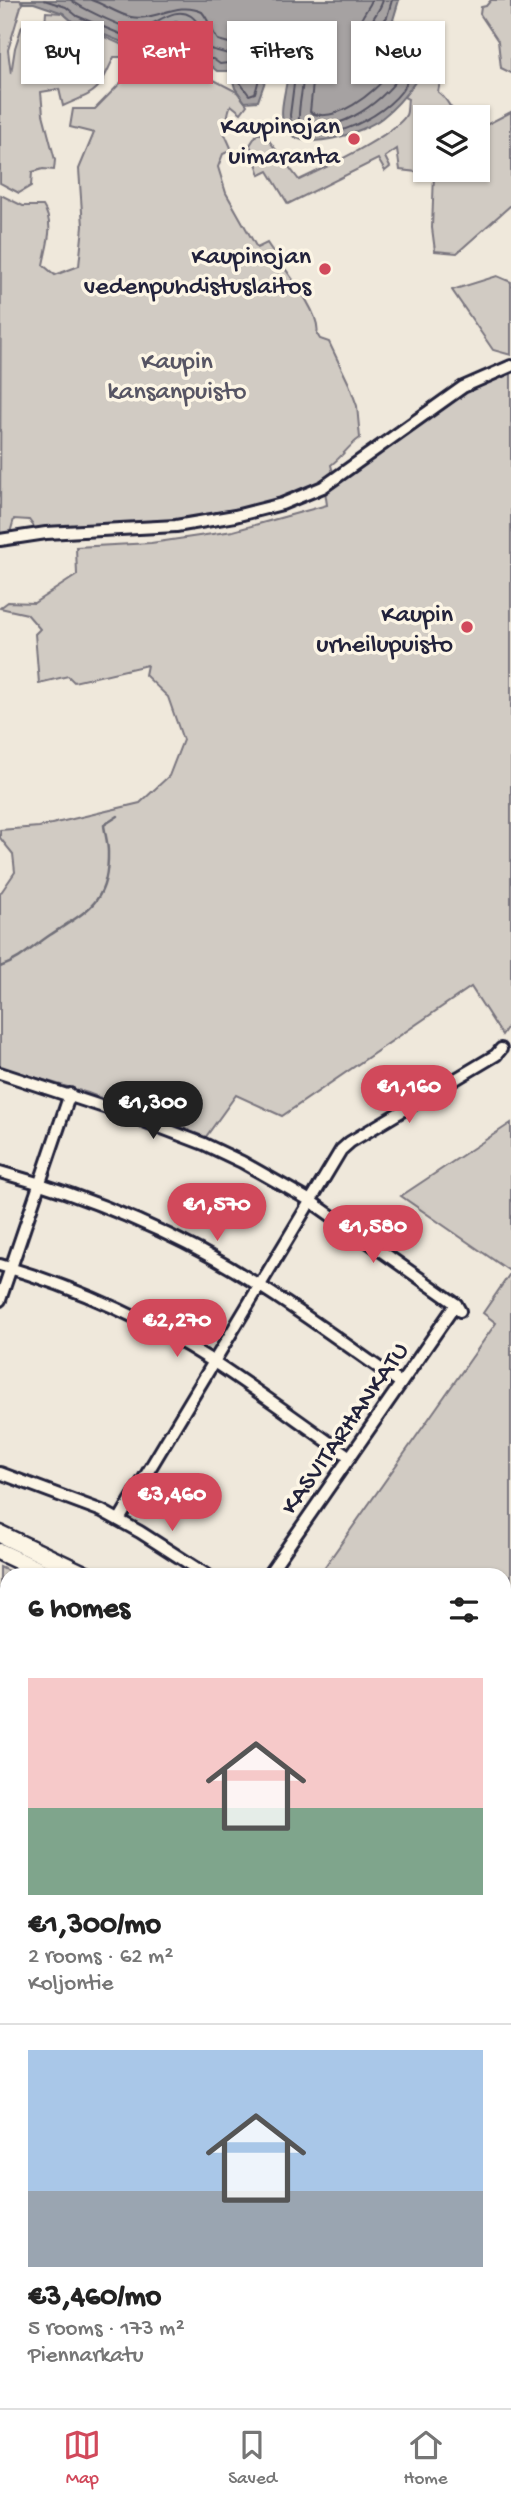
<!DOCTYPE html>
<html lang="en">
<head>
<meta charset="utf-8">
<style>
  :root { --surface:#fff; --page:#f2f2f2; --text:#222; --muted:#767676; --line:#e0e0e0; --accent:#d1495b }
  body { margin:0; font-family:"Gochi Hand",sans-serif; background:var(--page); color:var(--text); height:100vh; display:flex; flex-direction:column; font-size:26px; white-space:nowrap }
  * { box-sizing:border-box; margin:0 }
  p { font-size:23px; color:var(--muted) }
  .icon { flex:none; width:38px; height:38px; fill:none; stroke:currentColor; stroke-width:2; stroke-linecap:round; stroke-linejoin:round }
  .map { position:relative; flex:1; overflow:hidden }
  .panel { position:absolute; left:0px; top:1568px; width:511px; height:840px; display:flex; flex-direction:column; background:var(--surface); border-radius:21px 21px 0 0; box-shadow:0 2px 5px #0004 }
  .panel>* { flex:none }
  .hud { position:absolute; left:21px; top:21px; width:469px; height:63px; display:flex; gap:14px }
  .tools { position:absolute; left:413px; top:105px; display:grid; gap:14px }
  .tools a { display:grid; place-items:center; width:77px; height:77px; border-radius:0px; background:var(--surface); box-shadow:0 2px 5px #0004; font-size:35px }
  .price { position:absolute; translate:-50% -60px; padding:0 16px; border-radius:24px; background:var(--accent); color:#fff; font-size:23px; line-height:46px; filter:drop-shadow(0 2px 4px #0008) }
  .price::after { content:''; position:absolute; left:50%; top:42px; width:21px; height:16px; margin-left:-10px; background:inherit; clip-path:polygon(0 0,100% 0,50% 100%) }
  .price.selected { background:#222; color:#fff }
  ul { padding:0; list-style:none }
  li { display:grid; align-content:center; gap:14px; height:371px; padding:0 28px }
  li+li { border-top:2px solid var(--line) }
  li span { display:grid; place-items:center; height:217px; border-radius:0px; color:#555 }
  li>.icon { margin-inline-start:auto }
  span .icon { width:126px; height:126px; fill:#fffc; stroke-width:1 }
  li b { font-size:30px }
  h2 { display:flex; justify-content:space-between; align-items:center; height:84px; padding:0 28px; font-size:30px }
  .tag { padding:0 24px; border-radius:0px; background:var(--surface); box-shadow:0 2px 5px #0004; font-size:24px; line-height:63px }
  .tag.selected { background:var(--accent); color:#fff }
  .dock { display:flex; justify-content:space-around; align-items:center; height:98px; border-top:2px solid var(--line); background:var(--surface); font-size:19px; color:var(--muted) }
  .dock a { display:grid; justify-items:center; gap:4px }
  .dock .selected { color:var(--accent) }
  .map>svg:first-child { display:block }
</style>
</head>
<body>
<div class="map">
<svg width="511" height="2408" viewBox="0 0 511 2408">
  <rect width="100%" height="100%" fill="#efe8db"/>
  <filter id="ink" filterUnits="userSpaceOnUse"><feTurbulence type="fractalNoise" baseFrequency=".0143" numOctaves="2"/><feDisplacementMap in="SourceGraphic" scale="14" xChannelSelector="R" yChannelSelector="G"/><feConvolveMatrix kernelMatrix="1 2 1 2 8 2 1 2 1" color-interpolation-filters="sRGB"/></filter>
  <g filter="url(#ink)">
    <g fill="#e0d9cf">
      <polygon points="7,2180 7,2344 0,2347 0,2183"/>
      <polygon points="511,2239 511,2343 504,2340 504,2255"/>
    </g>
    <g fill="#d1cbc3" stroke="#7a767f" stroke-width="2">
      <path d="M0 0H20L22 3 8 50 11 74 15 48 22 26 29 23V37L53 40 45 25 46 12 63 13 75 24 127 47 156 41 176 34 171 38 167 49 148 48 135 57H114C97 94 99 90 63 106L59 89 41 92 43 114 55 160 54 170 43 169 32 172 31 186 19 193 0 183Z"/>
      <polygon points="491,0 511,0 511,73 501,68 498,41 480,14 481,7 486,6"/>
      <path d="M393 20 401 28 422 27C441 45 444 68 438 92 448 99 450 109 458 117H425V170H478V129L511 112V205L457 253 435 251 432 228 434 174 400 170 397 149 385 157 390 167 385 171 378 159 288 204 268 171 260 175 250 145 257 134H264L299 180C321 170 396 134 406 115 408 111 407 103 408 99L404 97 415 82 384 31Z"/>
      <path d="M179 63 189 68 193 75 204 73 209 68 212 79 237 92 247 105 241 113 231 105C226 114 229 123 224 132L232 150 223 154 218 167 226 193 257 248 267 243C279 262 323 314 317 334L320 339 329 342 349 384 357 406 360 438C348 446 343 456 331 465L333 473 304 490 261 505 211 515 144 523 35 528 29 520 14 519 10 533 0 535 1 195 23 206H43C55 224 47 244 43 265L55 275 79 266 83 226 79 169 94 133 70 127 73 109H95L138 65Z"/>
      <polygon points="497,276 511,282 511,355 493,350 452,290"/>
      <polygon points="511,373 511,1022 502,1035 471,987 282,1116 236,1095 205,1138 88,1093 0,1067 0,894 15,872 13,854 0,838 0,830 39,827 140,803 169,776 183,740 168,697 145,675 147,665 74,682 68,676 39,683 35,634 40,629 27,614 0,608 8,602 34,603 77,575 76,547 151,543 233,531 327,505 325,491 466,391"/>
      <polygon points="511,1123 511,1774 504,1782 504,1575 319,1575 496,1323 483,1313 511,1272 401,1196"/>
      <polygon points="0,1567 16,1575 7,1575 7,1860 0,1859"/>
      <polygon points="511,2012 511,2136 504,2129 504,2015"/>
      <polygon points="7,2344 7,2401 51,2401 39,2402 24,2408 0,2408 0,2347"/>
      <polygon points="81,2401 229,2401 215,2408 113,2408"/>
      <polygon points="274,2401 408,2401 405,2408 275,2408"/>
    </g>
    <path fill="#a6a2a2" stroke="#716f79" stroke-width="2" d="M22 0H399L393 20 384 31 389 40 414 52 415 82C406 95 395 108 382 118 364 132 302 155 286 129 277 116 286 90 288 75L286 72 269 70 258 101 245 102 235 88 230 71H217L211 66 205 68 199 73C190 66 196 61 193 51 191 44 186 36 182 29H177L163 37 147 42 129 45 73 22 63 13 34 3H23Z"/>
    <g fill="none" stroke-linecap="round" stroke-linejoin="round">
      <g stroke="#575564" stroke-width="2">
        <path d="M44 0 66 7 77 16 130 38 159 31 175 22 185 23 189 27 200 50 202 59H213L220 64 228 63 234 65 241 84 249 95 255 93C263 70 257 57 289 66L295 76 290 115 291 125C318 153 398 112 408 79 410 73 408 63 407 57L384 46 378 34V28L387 17 392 0"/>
        <path d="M71 0C81 8 117 25 130 28 151 33 171 3 191 16 201 23 205 40 210 49L236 56 248 70 251 69C256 59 262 54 273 54 320 56 297 92 299 120 331 141 382 102 399 77V63C386 55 363 46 370 26 373 16 380 11 383 0"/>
        <path d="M91 0C104 4 117 14 131 17 155 22 177 0 202 12 209 20 212 32 218 40L236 45 249 51 260 45 271 43 293 47 305 54 311 63 314 73 310 112C334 125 375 93 389 73L388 69C370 60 351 42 361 20 364 12 369 8 372 0"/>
      </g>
      <g stroke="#716f79" stroke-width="2.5">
        <path d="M0 967C22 959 32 947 50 935 88 910 109 903 108 852 108 843 105 834 104 825L118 816"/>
        <polyline points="504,1601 511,1595"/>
      </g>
      <defs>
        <g id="minor">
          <polyline points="0,540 46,533 176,526 235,516 282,504 323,487 463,387 511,366"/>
          <polyline points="0,1073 128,1115 204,1144 242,1162 309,1200 456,1304 460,1311"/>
          <path d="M0 1172C90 1197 181 1235 260 1286 308 1316 354 1351 401 1383"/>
          <path d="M0 1265C74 1287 149 1320 214 1362 260 1392 305 1426 350 1457"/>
          <polyline points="0,1300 70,1094"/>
          <polyline points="0,1473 102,1511 140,1532 207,1575"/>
          <polyline points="119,1520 341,1150 350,1142 496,1055 501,1049"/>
          <polyline points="268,1575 456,1304"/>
          <polyline points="0,1865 7,1867"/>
          <polyline points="0,2016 7,2016"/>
        </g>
        <g id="major">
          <polyline points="0,2139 7,2137"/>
          <polyline points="0,2169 7,2166"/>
        </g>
        <g id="highway">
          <polyline points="0,1534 86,1575"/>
          <polyline points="0,1552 49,1575"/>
          <polyline points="504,1869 511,1875"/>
          <polyline points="504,1906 511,1914"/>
          <polyline points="504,1930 511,1939"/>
          <polyline points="504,1978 511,1977"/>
          <polyline points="504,1994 511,1993"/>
          <polyline points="504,2134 511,2141"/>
        </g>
      </defs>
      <use href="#minor" stroke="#22223b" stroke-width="16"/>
      <use href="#major" stroke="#22223b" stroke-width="19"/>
      <use href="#highway" stroke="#22223b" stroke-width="21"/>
      <use href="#minor" stroke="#fcf5e5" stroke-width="10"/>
      <use href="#major" stroke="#fcf5e5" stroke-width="14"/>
      <use href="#highway" stroke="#fcf5e5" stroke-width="16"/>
      <g stroke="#22223b" stroke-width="2">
        <polyline points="504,1814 511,1803"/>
        <polyline points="0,2156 7,2153"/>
      </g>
    </g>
  </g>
  <g fill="#d1495b" stroke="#fcf5e5" stroke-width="2.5">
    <circle cx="354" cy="139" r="7"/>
    <circle cx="325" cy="269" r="7"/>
    <circle cx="467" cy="627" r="7"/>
  </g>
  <g text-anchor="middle" stroke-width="7" stroke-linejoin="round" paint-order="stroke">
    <g font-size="26" fill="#22223b" stroke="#fcf5e5" text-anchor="end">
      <text x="340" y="133">Kaupinojan<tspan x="340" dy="30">uimaranta</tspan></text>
      <text x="311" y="263">Kaupinojan<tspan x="311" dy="30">vedenpuhdistuslaitos</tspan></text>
      <text x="453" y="621">Kaupin<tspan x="453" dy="30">urheilupuisto</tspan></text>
    </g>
    <g font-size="26" fill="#575564" stroke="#fcf5e5">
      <text x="177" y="368">Kaupin<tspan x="177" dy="30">kansanpuisto</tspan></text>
    </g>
    <g font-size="26" fill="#22223b" stroke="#fcf5e5">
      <text transform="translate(343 1427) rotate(-55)" y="9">KASVITARHANKATU</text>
    </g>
  </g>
</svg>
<div class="tools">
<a><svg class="icon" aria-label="layers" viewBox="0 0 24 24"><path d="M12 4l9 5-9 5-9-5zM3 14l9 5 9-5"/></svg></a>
</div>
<b class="price" style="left:409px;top:1125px">€1,160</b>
<b class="price selected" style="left:153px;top:1141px">€1,300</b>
<b class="price" style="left:217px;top:1243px">€1,570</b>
<b class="price" style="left:373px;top:1265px">€1,580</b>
<b class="price" style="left:177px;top:1359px">€2,270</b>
<b class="price" style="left:172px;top:1533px">€3,460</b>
<div class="hud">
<a class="tag">Buy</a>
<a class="tag selected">Rent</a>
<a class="tag">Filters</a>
<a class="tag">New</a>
</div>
<section class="panel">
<h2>6 homes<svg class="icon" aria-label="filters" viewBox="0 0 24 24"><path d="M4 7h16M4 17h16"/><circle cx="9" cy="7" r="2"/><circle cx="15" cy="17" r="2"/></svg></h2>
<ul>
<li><span style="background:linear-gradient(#f6c9c9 60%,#7fa58c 0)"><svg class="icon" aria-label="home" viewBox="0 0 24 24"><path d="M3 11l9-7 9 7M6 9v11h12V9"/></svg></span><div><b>€1,300/mo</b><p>2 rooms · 62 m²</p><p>Koljontie</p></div></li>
<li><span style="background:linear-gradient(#a9c7e8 65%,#9aa5b1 0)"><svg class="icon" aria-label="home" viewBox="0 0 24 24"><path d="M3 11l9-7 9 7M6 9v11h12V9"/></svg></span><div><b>€3,460/mo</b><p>5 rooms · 173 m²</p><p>Piennarkatu</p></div></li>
</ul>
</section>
</div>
<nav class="dock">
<a class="selected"><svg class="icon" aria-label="map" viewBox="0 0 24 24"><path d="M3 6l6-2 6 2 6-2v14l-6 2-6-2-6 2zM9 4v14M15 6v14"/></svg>Map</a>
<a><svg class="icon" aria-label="saved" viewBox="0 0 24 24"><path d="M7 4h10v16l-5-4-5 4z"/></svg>Saved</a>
<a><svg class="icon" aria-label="home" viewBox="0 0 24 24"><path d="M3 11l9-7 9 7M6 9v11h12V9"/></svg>Home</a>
</nav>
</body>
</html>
